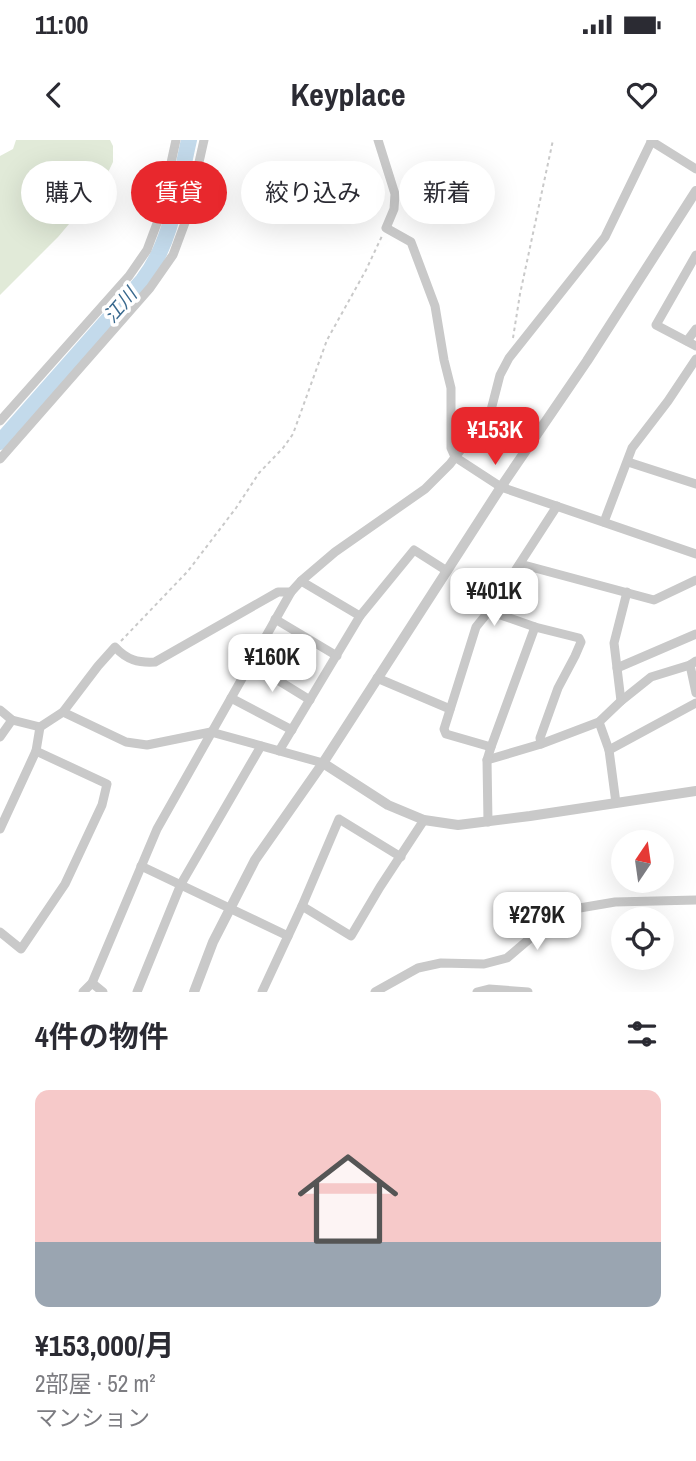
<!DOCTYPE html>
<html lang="ja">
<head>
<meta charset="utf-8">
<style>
  :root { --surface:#fff; --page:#f7f7f7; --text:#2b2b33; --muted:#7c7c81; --line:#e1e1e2; --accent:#e8282d }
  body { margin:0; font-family:"Archivo Narrow","Noto Sans JP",sans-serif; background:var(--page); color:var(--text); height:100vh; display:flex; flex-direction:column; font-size:26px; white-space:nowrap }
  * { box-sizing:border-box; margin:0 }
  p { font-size:23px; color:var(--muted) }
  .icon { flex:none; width:38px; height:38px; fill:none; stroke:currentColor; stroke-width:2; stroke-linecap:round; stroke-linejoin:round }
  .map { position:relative; height:852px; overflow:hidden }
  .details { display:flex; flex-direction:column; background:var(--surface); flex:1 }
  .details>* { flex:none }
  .guide { position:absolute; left:21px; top:21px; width:654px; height:63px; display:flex; gap:14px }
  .needle { width:46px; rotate:13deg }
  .tools { position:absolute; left:611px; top:690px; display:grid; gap:14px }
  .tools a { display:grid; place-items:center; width:63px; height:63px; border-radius:50%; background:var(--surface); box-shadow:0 7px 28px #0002; font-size:35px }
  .price { position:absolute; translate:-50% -60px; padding:0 16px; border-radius:14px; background:#fff; color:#222; font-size:23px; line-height:46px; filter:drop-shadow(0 2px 4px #0008) }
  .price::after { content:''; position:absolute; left:50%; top:42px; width:21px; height:16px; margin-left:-10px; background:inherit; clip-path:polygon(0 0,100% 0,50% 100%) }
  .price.current { background:var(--accent); color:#fff }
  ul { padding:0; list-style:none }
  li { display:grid; align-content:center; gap:14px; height:371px; padding:0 35px }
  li+li { border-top:2px solid var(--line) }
  li span { display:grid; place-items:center; height:217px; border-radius:14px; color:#555 }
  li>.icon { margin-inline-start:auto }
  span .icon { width:126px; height:126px; fill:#fffc; stroke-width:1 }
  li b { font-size:30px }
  h2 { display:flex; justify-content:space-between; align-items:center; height:84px; padding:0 35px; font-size:30px }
  .pill { padding:0 24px; border-radius:32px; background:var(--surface); box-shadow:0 7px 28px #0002; font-size:24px; line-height:63px }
  .pill.current { background:var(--accent); color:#fff }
  .status { display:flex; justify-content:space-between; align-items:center; height:49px; padding:0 35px; background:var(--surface); direction:ltr }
  .status svg { height:19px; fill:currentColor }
  header { display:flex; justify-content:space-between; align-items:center; height:91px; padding:0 35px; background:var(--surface); font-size:32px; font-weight:700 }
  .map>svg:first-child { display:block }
</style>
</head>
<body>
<div class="status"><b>11:00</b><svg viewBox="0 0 49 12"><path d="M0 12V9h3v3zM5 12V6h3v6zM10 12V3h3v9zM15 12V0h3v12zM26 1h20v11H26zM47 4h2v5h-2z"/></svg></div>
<header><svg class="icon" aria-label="back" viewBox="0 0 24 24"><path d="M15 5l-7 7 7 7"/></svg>Keyplace<svg class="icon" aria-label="heart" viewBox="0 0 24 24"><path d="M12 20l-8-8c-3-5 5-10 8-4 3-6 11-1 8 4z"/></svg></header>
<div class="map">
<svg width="696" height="852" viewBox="0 0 696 852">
  <rect width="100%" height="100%" fill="#fff"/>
  <polygon fill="#e1ead8" points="16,0 110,0 113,6 113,22 102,45 58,97 0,155 0,16 13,9"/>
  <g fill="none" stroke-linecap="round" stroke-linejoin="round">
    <path stroke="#c3daeb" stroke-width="16" d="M0 302 143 140C173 101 178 47 189 0"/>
    <g stroke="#c9c9c9" stroke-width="2" stroke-dasharray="3.5 3.5" stroke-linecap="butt">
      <polyline points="513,198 520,154 553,0"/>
      <polyline points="121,501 188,431 236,368 259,333 283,308 293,294 327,200 366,130 382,96"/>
    </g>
    <g stroke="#c9c9c9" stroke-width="9">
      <polyline points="378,0 395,54 394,69 386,88 411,102 435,166 444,220 451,248 451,308 455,317 501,347 696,414"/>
      <polyline points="651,1 696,29"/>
      <polyline points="696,115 656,185 696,206"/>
      <polyline points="687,201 696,189"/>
      <polyline points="0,281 129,136 147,110 159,78 176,0"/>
      <polyline points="0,319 150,148 173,115 186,80 204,0"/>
      <polyline points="628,322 696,344"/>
      <polyline points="604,382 632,308 668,261 696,219"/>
      <polyline points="520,424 654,460 696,440"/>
      <polyline points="301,441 360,476"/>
      <polyline points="489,471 535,487 579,498 581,502 575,516 558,548 540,598 541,604"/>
      <polyline points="275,479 337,516"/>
      <polyline points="250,523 310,560"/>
      <polyline points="690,525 696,553"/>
      <polyline points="617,528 696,494"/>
      <polyline points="377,538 450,569"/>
      <polyline points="231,558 292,590"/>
      <polyline points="621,561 614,503 627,452"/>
      <path d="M0 570 12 580 40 587 63 572 98 526 115 507C127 520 138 523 155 522L278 452H291"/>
      <polyline points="63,572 126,602 147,605 211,592 323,623"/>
      <polyline points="599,582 609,610 616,663"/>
      <polyline points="0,597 12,580"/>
      <polyline points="491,607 446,594 444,589 476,487 489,471 557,366"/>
      <polyline points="609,610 696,563"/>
      <polyline points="279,611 360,476 414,410 447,431"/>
      <polyline points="487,620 541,604 599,582 621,561 651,537 690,525 696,521"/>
      <polyline points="488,682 487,620 491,607 535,487"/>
      <polyline points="0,689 36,611 40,587"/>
      <polyline points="141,726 288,796"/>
      <polyline points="302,766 351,796 380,747 424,680"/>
      <polyline points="0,792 21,809 65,744 102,665 107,644 36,611"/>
      <polyline points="92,843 103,852"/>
      <polyline points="83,852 92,843 157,689 291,452 301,441 335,412 425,349 450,324 491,270 500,235 509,218 605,97 652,0"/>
      <polyline points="137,852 181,744 261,606"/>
      <polyline points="262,852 302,766 339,679 401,717"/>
      <polyline points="375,852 418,828 441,823 484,824 507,818 562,771 615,762 696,760"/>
      <polyline points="477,852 489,849 528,852"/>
    </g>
    <g stroke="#c9c9c9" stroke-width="10">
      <polyline points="323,623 388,665 424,680 458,685 530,676 696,651"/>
      <polyline points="194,852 213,802 255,720 323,623 501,347 587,221 696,51"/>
    </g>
  </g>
  <g text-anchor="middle" stroke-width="7" stroke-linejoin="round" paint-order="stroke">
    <g font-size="19" font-style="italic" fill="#39698e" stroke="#fff">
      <text transform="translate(120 165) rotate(-49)" y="7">江川</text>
    </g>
  </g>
</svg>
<div class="tools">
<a><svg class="needle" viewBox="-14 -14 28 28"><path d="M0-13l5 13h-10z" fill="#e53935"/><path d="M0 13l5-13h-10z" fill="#7c7c81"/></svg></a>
<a><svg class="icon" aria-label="locate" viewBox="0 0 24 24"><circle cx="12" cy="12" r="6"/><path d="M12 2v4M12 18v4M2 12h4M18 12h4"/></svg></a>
</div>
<b class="price current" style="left:495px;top:327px">¥153K</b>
<b class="price" style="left:494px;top:488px">¥401K</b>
<b class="price" style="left:272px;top:554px">¥160K</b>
<b class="price" style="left:537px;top:812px">¥279K</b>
<div class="guide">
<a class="pill">購入</a>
<a class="pill current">賃貸</a>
<a class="pill">絞り込み</a>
<a class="pill">新着</a>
</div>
</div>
<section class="details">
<h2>4件の物件<svg class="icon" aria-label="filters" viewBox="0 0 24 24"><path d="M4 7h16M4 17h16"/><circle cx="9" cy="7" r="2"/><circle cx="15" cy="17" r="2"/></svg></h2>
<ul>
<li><span style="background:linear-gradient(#f6c9c9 70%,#9aa5b1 0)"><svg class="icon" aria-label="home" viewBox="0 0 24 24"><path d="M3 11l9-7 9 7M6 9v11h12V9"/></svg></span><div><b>¥153,000/月</b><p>2部屋 · 52 m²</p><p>マンション</p></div></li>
</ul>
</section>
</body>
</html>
